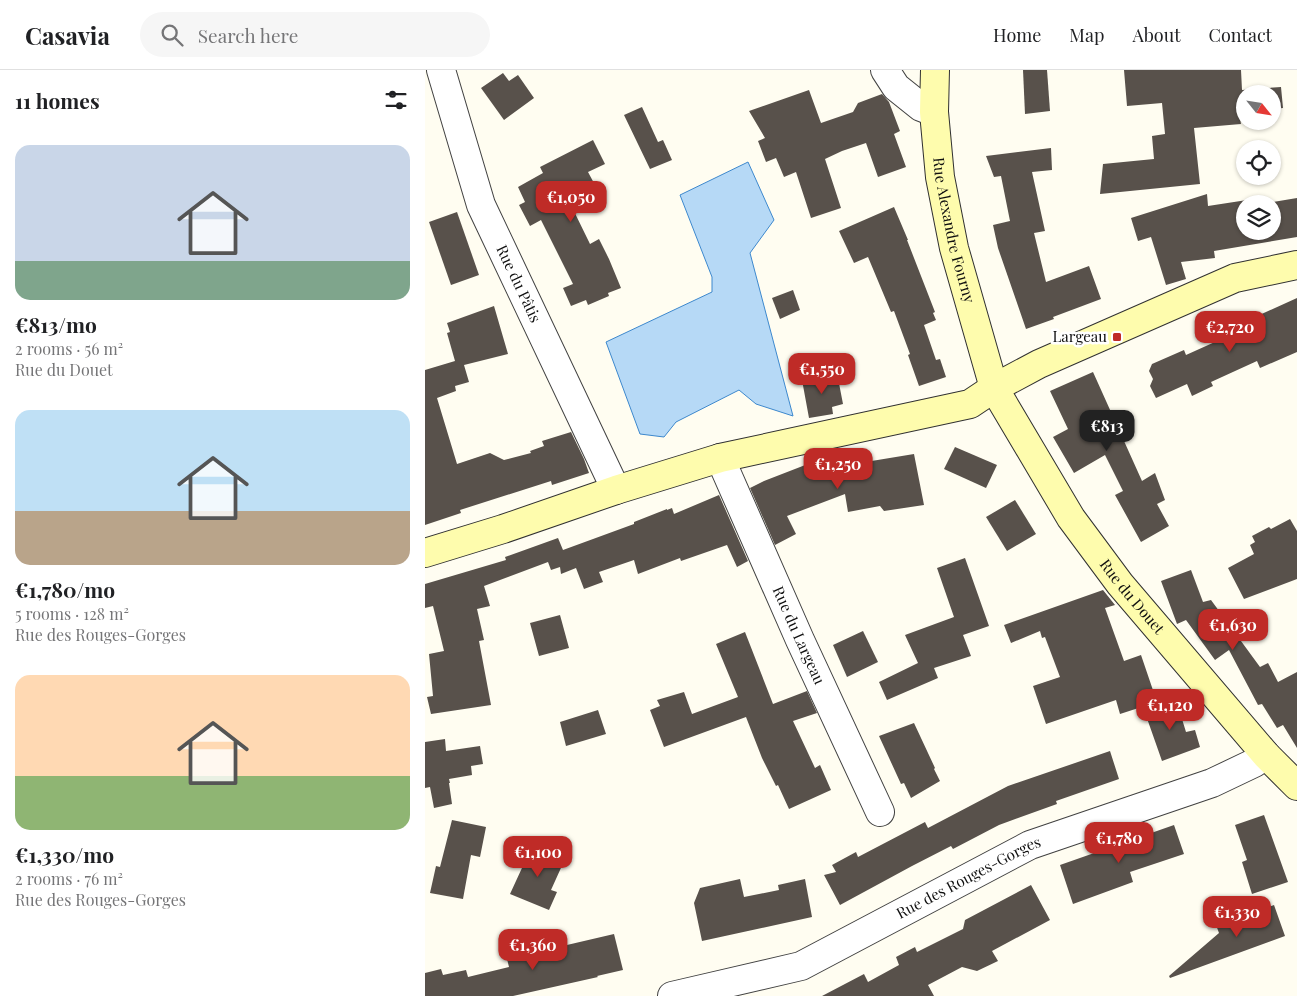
<!DOCTYPE html>
<html lang="en">
<head>
<meta charset="utf-8">
<style>
  :root { --surface:#fff; --page:#f6f6f6; --text:#202124; --muted:#757577; --line:#e0e0e0; --accent:#bf2b27 }
  body { margin:0; font-family:"Playfair Display",serif; background:var(--page); color:var(--text); height:100vh; display:flex; flex-direction:column; font-size:19px; white-space:nowrap }
  * { box-sizing:border-box; margin:0 }
  p { font-size:16px; color:var(--muted) }
  .icon { flex:none; width:28px; height:28px; fill:none; stroke:currentColor; stroke-width:2; stroke-linecap:round; stroke-linejoin:round }
  .map { position:relative; flex:1; overflow:hidden }
  .panel { display:flex; flex-direction:column; background:var(--surface); width:425px }
  .panel>* { flex:none }
  .needle { width:32px; rotate:120deg }
  .fabs { position:absolute; left:811px; top:15px; display:grid; gap:10px }
  .fabs a { display:grid; place-items:center; width:45px; height:45px; border-radius:50%; background:var(--surface); box-shadow:0 1px 4px #0004; font-size:25px }
  .price { position:absolute; translate:-50% -42px; padding:0 11px; border-radius:10px; background:var(--accent); color:#fff; font-size:16px; line-height:32px; filter:drop-shadow(0 1px 2px #0008) }
  .price::after { content:''; position:absolute; left:50%; top:30px; width:15px; height:11px; margin-left:-8px; background:inherit; clip-path:polygon(0 0,100% 0,50% 100%) }
  .price.selected { background:#222; color:#fff }
  ul { padding:0; list-style:none }
  li { display:grid; align-content:center; gap:10px; height:265px; padding:0 15px }
  li span { display:grid; place-items:center; height:155px; border-radius:15px; color:#555 }
  li>.icon { margin-inline-start:auto }
  span .icon { width:90px; height:90px; fill:#fffc; stroke-width:1 }
  li b { font-size:21px }
  h2 { display:flex; justify-content:space-between; align-items:center; height:60px; padding:0 15px; font-size:21px }
  header { display:flex; align-items:center; gap:30px; box-sizing:border-box; height:70px; padding:0 25px; background:var(--surface); border-bottom:1px solid var(--line) }
  header strong { font-size:24px }
  nav { display:flex; gap:28px; margin-inline-start:auto; font-size:18px }
  .search { width:350px; height:45px; background:var(--page); display:flex; align-items:center; gap:12px; box-sizing:border-box; padding:0 18px; border-radius:28px; color:var(--muted); font-size:19px }
  main { display:flex; flex:1; min-height:0 }
  .map>svg:first-child { display:block }
</style>
</head>
<body>
<header>
<strong>Casavia</strong>
<div class="search"><svg class="icon" aria-label="search" viewBox="0 0 24 24"><circle cx="10" cy="10" r="6"/><path d="M15 15l6 6"/></svg>Search here</div>
<nav><a>Home</a><a>Map</a><a>About</a><a>Contact</a></nav>
</header>
<main>
<section class="panel">
<h2>11 homes<svg class="icon" aria-label="filters" viewBox="0 0 24 24"><path d="M4 7h16M4 17h16"/><circle cx="9" cy="7" r="2"/><circle cx="15" cy="17" r="2"/></svg></h2>
<ul>
<li><span style="background:linear-gradient(#c9d6e8 75%,#7fa58c 0)"><svg class="icon" aria-label="home" viewBox="0 0 24 24"><path d="M3 11l9-7 9 7M6 9v11h12V9"/></svg></span><div><b>€813/mo</b><p>2 rooms · 56 m²</p><p>Rue du Douet</p></div></li>
<li><span style="background:linear-gradient(#bfe0f5 65%,#b9a48a 0)"><svg class="icon" aria-label="home" viewBox="0 0 24 24"><path d="M3 11l9-7 9 7M6 9v11h12V9"/></svg></span><div><b>€1,780/mo</b><p>5 rooms · 128 m²</p><p>Rue des Rouges-Gorges</p></div></li>
<li><span style="background:linear-gradient(#ffd9b3 65%,#8fb573 0)"><svg class="icon" aria-label="home" viewBox="0 0 24 24"><path d="M3 11l9-7 9 7M6 9v11h12V9"/></svg></span><div><b>€1,330/mo</b><p>2 rooms · 76 m²</p><p>Rue des Rouges-Gorges</p></div></li>
</ul>
</section>
<div class="map">
<svg width="872" height="926" viewBox="0 0 872 926">
  <rect width="100%" height="100%" fill="#fffdf1"/>
  <polygon fill="#b6d9f6" stroke="#3d88cd" points="323,92 349,150 325,183 368,346 331,334 314,320 251,352 239,367 215,364 181,272 287,222 287,207 255,125"/>
  <g fill="#58514b">
    <polygon points="598,0 622,0 625,41 600,44"/>
    <polygon points="699,0 816,0 817,20 856,17 858,38 848,39 848,24 820,24 820,41 814,42 816,54 769,58 775,114 675,124 678,94 729,89 727,66 740,64 737,33 702,36"/>
    <polygon points="78,3 84,11 93,5 109,28 79,50 56,18"/>
    <polygon points="384,20 396,53 428,42 433,33 457,24 464,32 475,61 469,64 481,97 453,107 441,73 417,81 400,89 416,138 386,148 371,102 359,107 351,88 341,92 333,71 340,68 324,41"/>
    <polygon points="217,37 233,72 238,70 247,90 225,99 199,45"/>
    <polygon points="168,70 180,94 163,102 170,115 143,129 165,174 174,169 184,189 196,218 183,223 184,226 163,235 161,230 146,236 138,218 148,214 116,150 105,156 94,135 100,132 93,117 118,103 115,97"/>
    <polygon points="626,78 627,100 607,102 620,161 609,163 621,212 664,196 676,229 628,247 629,249 601,259 573,178 568,155 585,151 576,106 569,107 561,86"/>
    <polygon points="782,124 783,136 822,130 822,134 820,134 820,161 848,161 848,134 835,134 872,128 872,167 789,181 790,188 756,192 761,209 741,215 726,167 713,171 706,148"/>
    <polygon points="469,137 483,170 482,170 510,242 508,243 511,250 499,255 511,290 515,289 521,307 494,316 483,285 485,284 469,241 466,242 443,187 429,193 414,161"/>
    <polygon points="32,142 54,205 26,215 4,152"/>
    <polygon points="368,220 375,240 355,249 347,228"/>
    <polygon points="872,228 872,282 835,298 832,291 786,312 788,316 767,326 762,314 731,328 725,316 728,309 724,301 727,294 759,280 761,285 832,253 830,247"/>
    <polygon points="69,236 83,284 39,295 44,312 30,316 31,321 12,328 32,394 65,383 79,390 106,383 105,381 119,376 117,371 146,362 159,389 164,403 127,415 126,411 35,440 36,443 0,455 0,300 30,291 22,263 25,262 22,253"/>
    <polygon points="668,302 717,411 730,403 740,430 732,434 744,456 716,472 690,425 698,421 680,385 649,403 628,367 643,359 625,321"/>
    <polygon points="412,303 418,334 407,337 408,344 384,348 377,310"/>
    <polygon points="530,377 572,395 561,418 519,399"/>
    <polygon points="489,384 499,435 459,441 455,436 423,442 420,424 362,446 371,464 350,475 325,418 339,411 388,392 392,400"/>
    <polygon points="294,425 323,491 312,497 302,475 256,491 255,488 213,504 209,490 174,502 178,512 159,519 151,498 136,504 135,497 126,500 123,492 59,516 65,536 52,539 59,570 54,571 66,635 6,644 2,627 8,626 4,584 19,581 8,536 0,538 0,514 81,490 80,487 133,468 138,480 209,454 209,452 242,439 242,440 247,438 249,444"/>
    <polygon points="590,430 611,464 582,481 561,447"/>
    <polygon points="865,449 872,461 872,509 819,529 803,498 829,484 825,475 830,472 827,466 844,457 846,459"/>
    <polygon points="540,488 564,556 538,565 546,586 509,598 513,608 462,630 454,612 493,593 480,565 529,547 512,498"/>
    <polygon points="766,500 778,532 786,530 835,597 843,593 853,612 872,602 872,678 858,655 852,658 837,634 833,635 804,580 790,590 761,550 752,554 736,511"/>
    <polygon points="678,520 690,535 680,538 699,591 716,585 732,632 695,644 691,630 621,654 608,616 635,607 620,567 617,568 615,561 586,573 579,555"/>
    <polygon points="135,545 144,578 114,586 105,553"/>
    <polygon points="438,561 453,592 422,607 408,575"/>
    <polygon points="320,562 348,634 382,621 392,643 368,651 390,698 395,695 406,720 364,739 353,715 351,716 337,688 321,647 239,677 225,640 235,636 232,630 259,622 267,644 313,627 291,574"/>
    <polygon points="739,630 742,640 749,637 754,650 757,649 761,662 770,660 775,677 737,691 718,637"/>
    <polygon points="173,640 181,664 141,676 135,652"/>
    <polygon points="489,653 510,698 509,699 515,711 486,728 479,713 476,714 454,666"/>
    <polygon points="20,669 21,681 55,676 58,694 46,696 47,705 24,709 25,713 24,713 27,734 9,738 5,717 0,718 0,672"/>
    <polygon points="685,681 694,709 631,731 632,734 574,755 528,779 526,776 487,796 415,835 399,805 411,802 407,795 431,782 433,787 500,752 503,758 583,716"/>
    <polygon points="839,745 863,812 827,824 817,792 822,790 810,755"/>
    <polygon points="27,750 61,757 55,787 46,785 38,829 5,823 11,796 15,797"/>
    <polygon points="749,755 759,784 705,802 708,812 648,834 635,795"/>
    <polygon points="108,774 140,789 126,820 132,822 124,840 85,824"/>
    <polygon points="315,809 319,827 354,820 353,815 380,809 387,847 277,871 269,833 275,818"/>
    <polygon points="606,815 625,850 567,881 573,891 552,901 537,897 503,915 509,926 397,926 439,904 443,912 474,895 471,887 490,877 492,882 538,859 540,850"/>
    <polygon points="849,835 860,866 745,908 744,906 794,863 791,855"/>
    <polygon points="189,864 198,900 172,906 173,907 88,926 0,926 0,903 16,899 18,905 41,900 43,907 84,897 82,889"/>
  </g>
  <g fill="none" stroke-linecap="round" stroke-linejoin="round">
    <defs>
      <g id="street">
        <path id="s1" d="M16 0 56 135 191 420"/>
        <polyline points="460,0 471,17 496,37 509,42"/>
        <path id="s2" d="M295 388 375 570 455 742"/>
        <path id="s3" d="M247 926 376 896 605 775 787 713 829 693 841 685"/>
      </g>
      <g id="secondary">
        <path id="s4" d="M510 0 509 42 515 107 529 178 569 318 646 448 695 514 841 685 872 716"/>
        <polyline points="0,483 78,459 191,420 295,388 545,334 569,318 614,294 810,208 872,195"/>
      </g>
    </defs>
    <use href="#street" stroke="#424242" stroke-width="30"/>
    <use href="#secondary" stroke="#313131" stroke-width="30"/>
    <use href="#street" stroke="#fff" stroke-width="28"/>
    <use href="#secondary" stroke="#fefcad" stroke-width="28"/>
  </g>
  <rect fill="#bf2b27" stroke="#fff" stroke-width="2" x="687" y="262" width="10" height="10" rx="2.5"/>
  <g text-anchor="middle" stroke-width="5" stroke-linejoin="round" paint-order="stroke">
    <g font-size="15" fill="#0f0f0f" stroke="#fff">
      <text dy="5" stroke="none"><textPath href="#s4" startOffset="162">Rue Alexandre Fourny</textPath></text>
      <text dy="5" stroke="none"><textPath href="#s1" startOffset="228">Rue du Pâtis</textPath></text>
      <text dy="5" stroke="none"><textPath href="#s4" startOffset="576">Rue du Douet</textPath></text>
      <text dy="5" stroke="none"><textPath href="#s2" startOffset="194">Rue du Largeau</textPath></text>
      <text dy="5" stroke="none"><textPath href="#s3" startOffset="322">Rue des Rouges-Gorges</textPath></text>
    </g>
    <g font-size="15" fill="#0f0f0f" stroke="#fff" text-anchor="end">
      <text x="682" y="272">Largeau</text>
    </g>
  </g>
</svg>
<div class="fabs">
<a><svg class="needle" viewBox="-14 -14 28 28"><path d="M0-13l5 13h-10z" fill="#e53935"/><path d="M0 13l5-13h-10z" fill="#757577"/></svg></a>
<a><svg class="icon" aria-label="locate" viewBox="0 0 24 24"><circle cx="12" cy="12" r="6"/><path d="M12 2v4M12 18v4M2 12h4M18 12h4"/></svg></a>
<a><svg class="icon" aria-label="layers" viewBox="0 0 24 24"><path d="M12 4l9 5-9 5-9-5zM3 14l9 5 9-5"/></svg></a>
</div>
<b class="price" style="left:146px;top:153px">€1,050</b>
<b class="price" style="left:805px;top:283px">€2,720</b>
<b class="price" style="left:397px;top:325px">€1,550</b>
<b class="price selected" style="left:682px;top:382px">€813</b>
<b class="price" style="left:413px;top:420px">€1,250</b>
<b class="price" style="left:808px;top:581px">€1,630</b>
<b class="price" style="left:745px;top:661px">€1,120</b>
<b class="price" style="left:694px;top:794px">€1,780</b>
<b class="price" style="left:113px;top:808px">€1,100</b>
<b class="price" style="left:812px;top:868px">€1,330</b>
<b class="price" style="left:108px;top:901px">€1,360</b>
</div>
</main>
</body>
</html>
